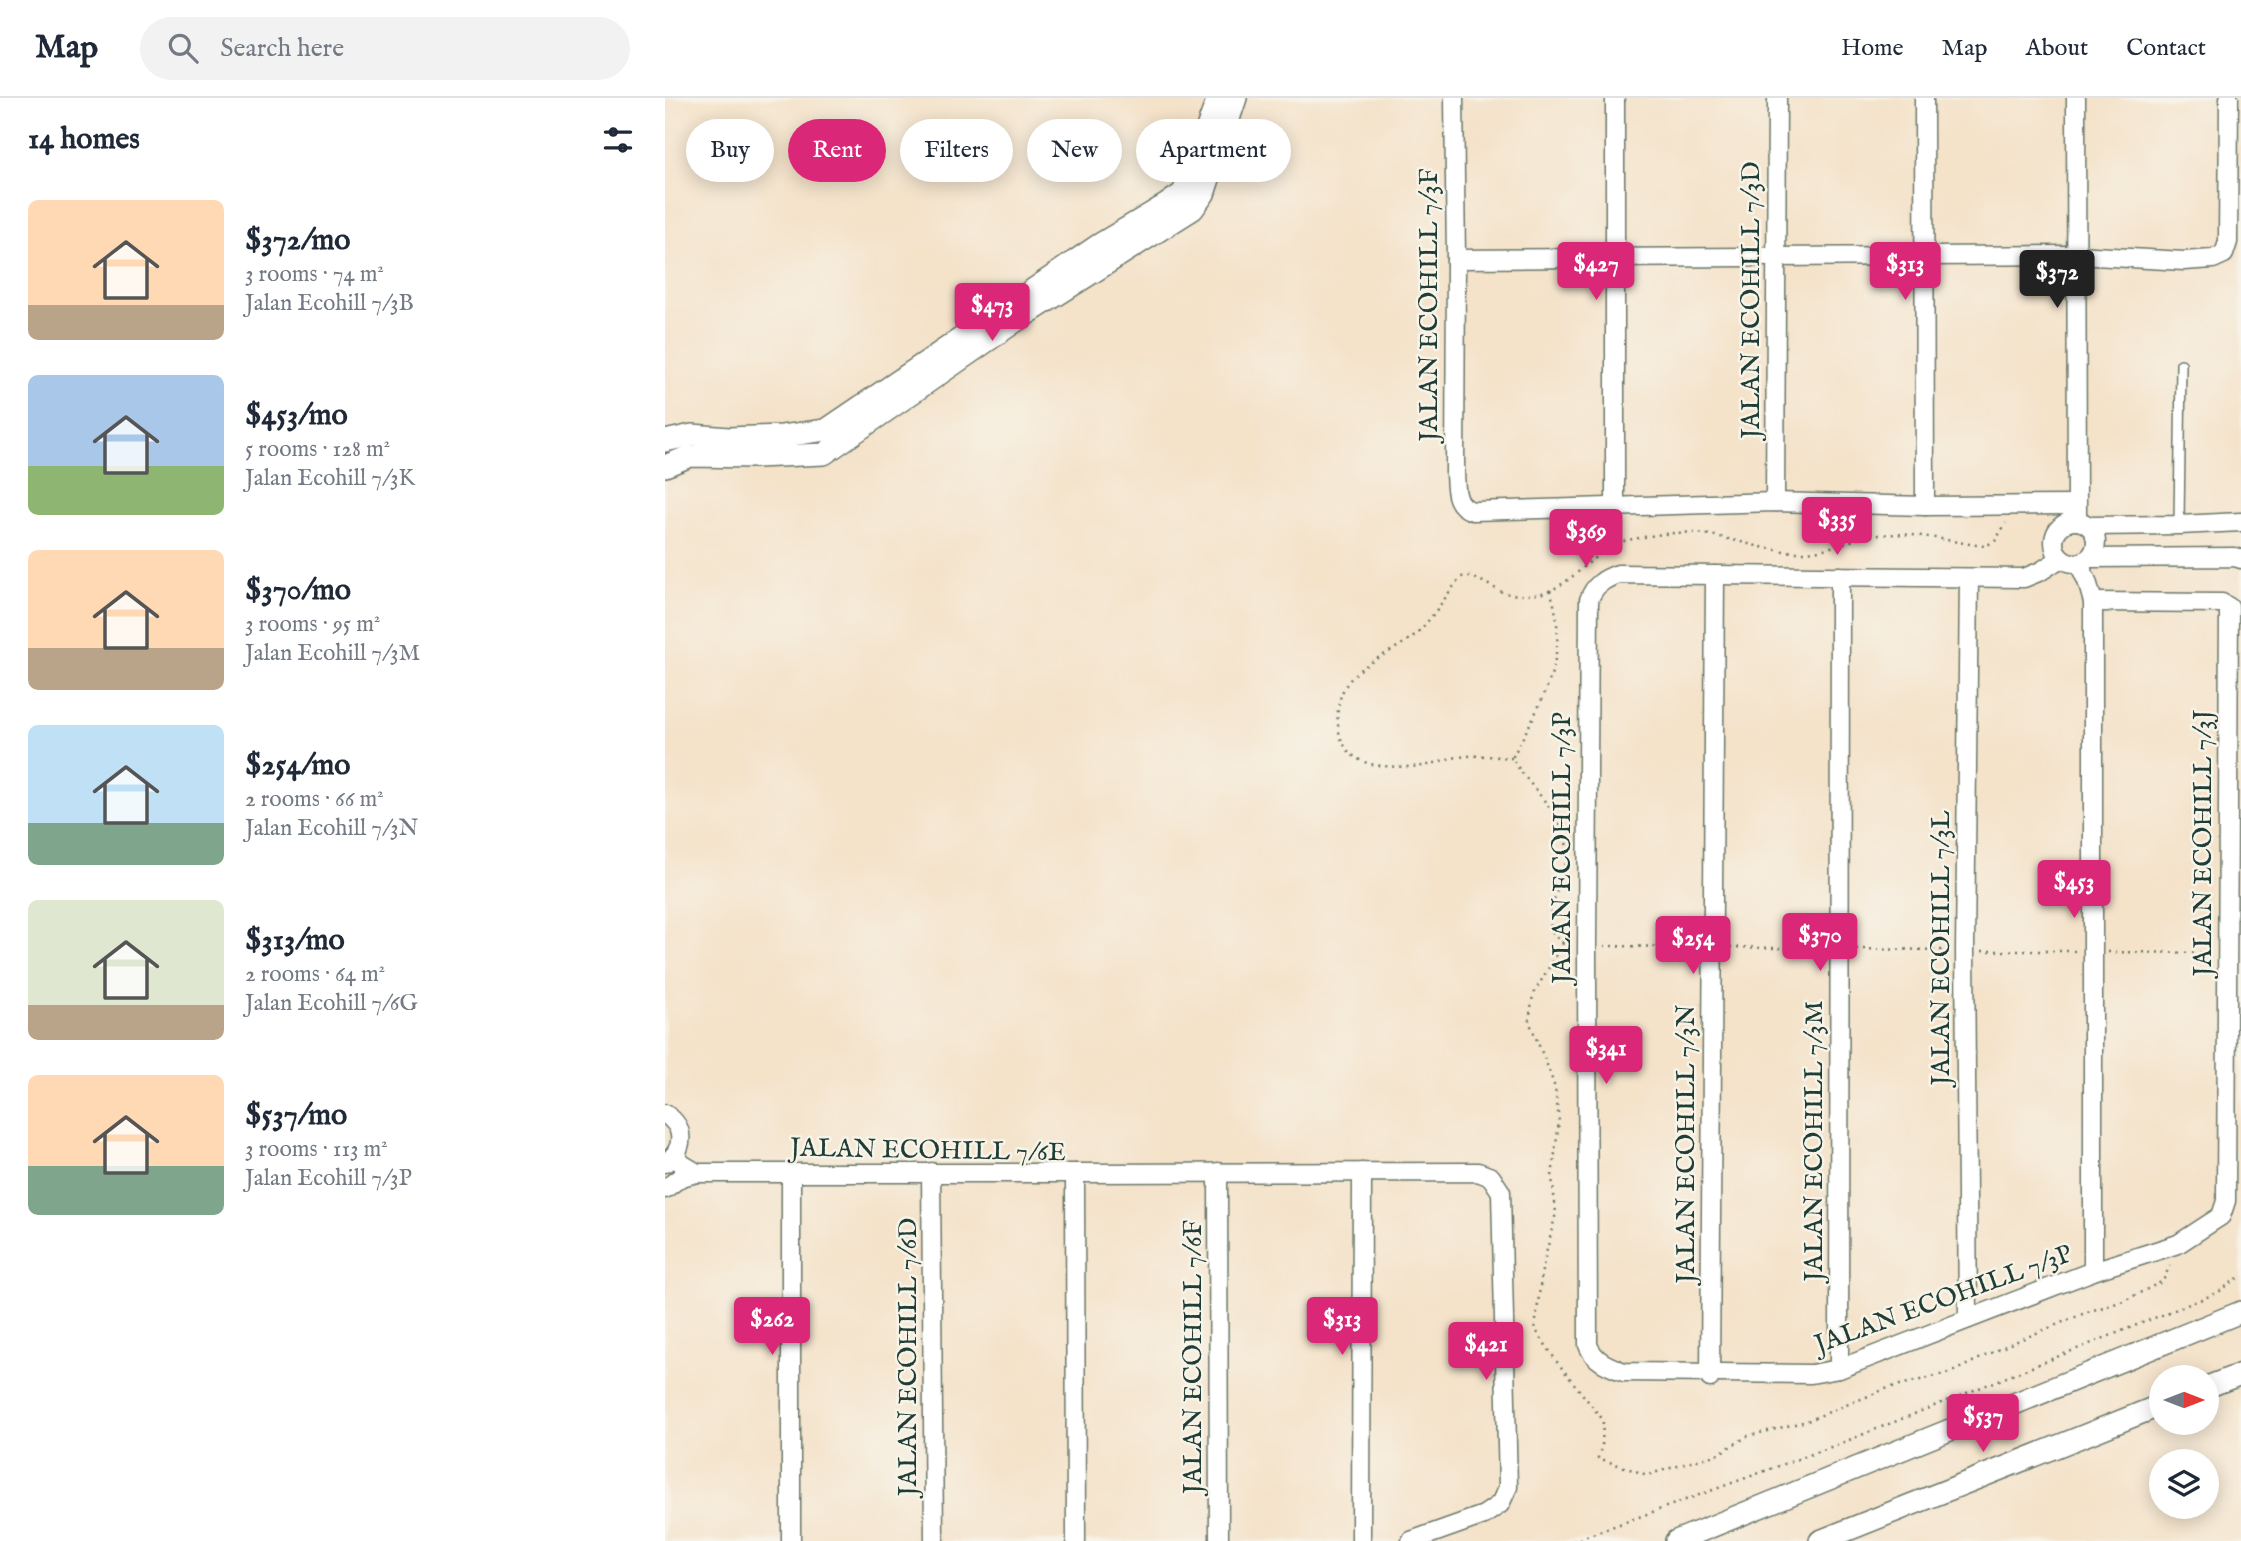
<!DOCTYPE html>
<html lang="en">
<head>
<meta charset="utf-8">
<style>
  :root { --surface:#fff; --page:#f2f2f3; --text:#1f2937; --muted:#747a83; --line:#e0e1e3; --accent:#db2777 }
  body { margin:0; font-family:"IM FELL English",serif; background:var(--page); color:var(--text); height:100vh; display:flex; flex-direction:column; font-size:26px; white-space:nowrap }
  * { box-sizing:border-box; margin:0 }
  p { font-size:23px; color:var(--muted) }
  .icon { flex:none; width:38px; height:38px; fill:none; stroke:currentColor; stroke-width:2; stroke-linecap:round; stroke-linejoin:round }
  .map { position:relative; flex:1; overflow:hidden }
  .sheet { display:flex; flex-direction:column; background:var(--surface); width:665px }
  .sheet>* { flex:none }
  .hud { position:absolute; left:21px; top:21px; width:665px; height:63px; display:flex; gap:14px }
  .needle { width:46px; rotate:90deg }
  .controls { position:absolute; left:1484px; top:1267px; display:grid; gap:14px }
  .controls a { display:grid; place-items:center; width:70px; height:70px; border-radius:50%; background:var(--surface); box-shadow:0 4px 18px #0003; font-size:35px }
  .price { position:absolute; translate:-50% -60px; padding:0 16px; border-radius:7px; background:var(--accent); color:#fff; font-size:23px; line-height:46px; filter:drop-shadow(0 2px 4px #0008) }
  .price::after { content:''; position:absolute; left:50%; top:42px; width:21px; height:16px; margin-left:-10px; background:inherit; clip-path:polygon(0 0,100% 0,50% 100%) }
  .price.on { background:#222; color:#fff }
  ul { padding:0; list-style:none }
  li { display:flex; align-items:center; gap:21px; height:175px; padding:0 28px }
  li span { display:grid; place-items:center; flex:none; width:196px; height:140px; border-radius:10px; color:#555 }
  li>.icon { margin-inline-start:auto }
  span .icon { width:84px; height:84px; fill:#fffc; stroke-width:1 }
  li b { font-size:30px }
  h2 { display:flex; justify-content:space-between; align-items:center; height:84px; padding:0 28px; font-size:30px }
  .pill { padding:0 24px; border-radius:32px; background:var(--surface); box-shadow:0 4px 18px #0003; font-size:24px; line-height:63px }
  .pill.on { background:var(--accent); color:#fff }
  header { display:flex; align-items:center; gap:42px; box-sizing:border-box; height:98px; padding:0 35px; background:var(--surface); border-bottom:2px solid var(--line) }
  header strong { font-size:33px }
  nav { display:flex; gap:38px; margin-inline-start:auto; font-size:24px }
  .search { width:490px; height:63px; background:var(--page); display:flex; align-items:center; gap:18px; box-sizing:border-box; padding:0 24px; border-radius:38px; color:var(--muted); font-size:26px }
  main { display:flex; flex:1; min-height:0 }
  .map>svg:first-child { display:block }
</style>
</head>
<body>
<header>
<strong>Map</strong>
<div class="search"><svg class="icon" aria-label="search" viewBox="0 0 24 24"><circle cx="10" cy="10" r="6"/><path d="M15 15l6 6"/></svg>Search here</div>
<nav><a>Home</a><a>Map</a><a>About</a><a>Contact</a></nav>
</header>
<main>
<section class="sheet">
<h2>14 homes<svg class="icon" aria-label="filters" viewBox="0 0 24 24"><path d="M4 7h16M4 17h16"/><circle cx="9" cy="7" r="2"/><circle cx="15" cy="17" r="2"/></svg></h2>
<ul>
<li><span style="background:linear-gradient(#ffd9b3 75%,#b9a48a 0)"><svg class="icon" aria-label="home" viewBox="0 0 24 24"><path d="M3 11l9-7 9 7M6 9v11h12V9"/></svg></span><div><b>$372/mo</b><p>3 rooms · 74 m²</p><p>Jalan Ecohill 7/3B</p></div></li>
<li><span style="background:linear-gradient(#a9c7e8 65%,#8fb573 0)"><svg class="icon" aria-label="home" viewBox="0 0 24 24"><path d="M3 11l9-7 9 7M6 9v11h12V9"/></svg></span><div><b>$453/mo</b><p>5 rooms · 128 m²</p><p>Jalan Ecohill 7/3K</p></div></li>
<li><span style="background:linear-gradient(#ffd9b3 70%,#b9a48a 0)"><svg class="icon" aria-label="home" viewBox="0 0 24 24"><path d="M3 11l9-7 9 7M6 9v11h12V9"/></svg></span><div><b>$370/mo</b><p>3 rooms · 95 m²</p><p>Jalan Ecohill 7/3M</p></div></li>
<li><span style="background:linear-gradient(#bfe0f5 70%,#7fa58c 0)"><svg class="icon" aria-label="home" viewBox="0 0 24 24"><path d="M3 11l9-7 9 7M6 9v11h12V9"/></svg></span><div><b>$254/mo</b><p>2 rooms · 66 m²</p><p>Jalan Ecohill 7/3N</p></div></li>
<li><span style="background:linear-gradient(#dfe7d0 75%,#b9a48a 0)"><svg class="icon" aria-label="home" viewBox="0 0 24 24"><path d="M3 11l9-7 9 7M6 9v11h12V9"/></svg></span><div><b>$313/mo</b><p>2 rooms · 64 m²</p><p>Jalan Ecohill 7/6G</p></div></li>
<li><span style="background:linear-gradient(#ffd9b3 65%,#7fa58c 0)"><svg class="icon" aria-label="home" viewBox="0 0 24 24"><path d="M3 11l9-7 9 7M6 9v11h12V9"/></svg></span><div><b>$537/mo</b><p>3 rooms · 113 m²</p><p>Jalan Ecohill 7/3P</p></div></li>
</ul>
</section>
<div class="map">
<svg width="1576" height="1443" viewBox="0 0 1576 1443">
  <rect width="100%" height="100%" fill="#f7f3e8"/>
  <filter id="ink" filterUnits="userSpaceOnUse"><feTurbulence type="fractalNoise" baseFrequency=".0143" numOctaves="2"/><feDisplacementMap in="SourceGraphic" scale="14" xChannelSelector="R" yChannelSelector="G"/><feConvolveMatrix kernelMatrix="1 2 1 2 8 2 1 2 1" color-interpolation-filters="sRGB"/></filter>
  <filter id="wash" filterUnits="userSpaceOnUse"><feTurbulence type="fractalNoise" baseFrequency=".00686" numOctaves="4" result="noise"/><feDisplacementMap in="SourceGraphic" scale="28" xChannelSelector="R" yChannelSelector="G"/><feGaussianBlur stdDeviation="1.57" result="paint"/><feColorMatrix in="noise" values="0 0 0 0 0 0 0 0 0 0 0 0 0 0 0 0 0 1.4 0 .05"/><feComposite in="paint" operator="in"/></filter>
  <g filter="url(#wash)">
    <rect width="100%" height="100%" fill="#f4e2c9"/>
  </g>
  <g filter="url(#ink)">
    <g fill="none" stroke-linecap="round" stroke-linejoin="round">
      <defs>
        <polyline id="service" points="1514,427 1516,266"/>
        <g id="minor">
          <path d="M789 0 791 161 790 374C791 391 789 408 808 413L1110 404 1260 408 1411 407"/>
          <polyline points="1259,0 1260,408"/>
          <polyline points="1411,0 1412,423"/>
          <polyline points="791,161 1411,157 1519,163 1548,161 1559,156 1563,144 1564,0"/>
          <polyline points="1110,404 1112,0"/>
          <polyline points="950,409 950,0"/>
          <circle cx="1410" cy="444" r="21"/>
          <polyline points="1424,428 1514,427 1576,424"/>
          <path d="M1396 460 1376 473 1359 480 953 476C939 481 929 487 924 502L922 848 923 1247C929 1263 943 1268 959 1274L1146 1276 1174 1271 1428 1173 1513 1146 1556 1118 1561 1103 1564 509 1557 505 1428 504"/>
          <polyline points="1425,460 1570,459 1576,461"/>
          <polyline points="1414,466 1422,483 1428,504 1428,1173"/>
          <path d="M0 1016C21 1029 20 1052 0 1065"/>
          <polyline points="10,1057 17,1066 32,1075 410,1075 411,1443"/>
          <polyline points="266,1074 269,1443"/>
          <polyline points="553,1074 554,1443"/>
          <polyline points="410,1075 813,1074 826,1079 836,1094 843,1389 835,1406 819,1417 746,1443"/>
          <polyline points="0,1091 16,1079 32,1075"/>
          <polyline points="1303,1221 1300,852 1304,480"/>
          <polyline points="1174,1271 1175,478"/>
          <polyline points="1045,1280 1050,477"/>
          <polyline points="126,1443 126,1075"/>
          <polyline points="696,1443 697,1074"/>
        </g>
        <g id="tertiary">
          <polyline points="0,343 27,337 64,340 117,338 161,332 435,146 502,106 518,95 553,0"/>
          <polyline points="0,368 25,358 91,359 159,356 354,221 528,111 539,96 571,0"/>
          <polyline points="1542,1289 1576,1276"/>
          <polyline points="1011,1443 1576,1214"/>
          <polyline points="1155,1443 1496,1307"/>
        </g>
      </defs>
      <use href="#service" stroke="#6a7768" stroke-width="12"/>
      <use href="#minor" stroke="#6a7768" stroke-width="21"/>
      <use href="#tertiary" stroke="#6a7768" stroke-width="24"/>
      <g stroke="#6a7768" stroke-width="2.5" stroke-dasharray="2 5" stroke-linecap="butt">
        <path d="M885 492C907 559 876 604 847 660 864 690 900 716 902 752 904 784 861 832 905 847"/>
        <path d="M847 660C830 659 811 656 794 659 783 660 774 664 763 667 751 670 722 669 710 667 693 664 681 655 675 638 673 630 672 620 673 612 677 566 724 561 753 534 770 517 781 497 796 479 811 476 826 490 840 495 848 497 858 497 867 497 908 493 926 450 963 442 985 438 1009 433 1032 435 1067 439 1100 454 1136 454 1163 454 1188 439 1214 437 1252 433 1283 444 1320 448L1330 443 1341 425"/>
        <polyline points="898,845 868,897 864,923 884,972 890,990 894,1023 887,1079 891,1115 877,1172 870,1231 892,1264 938,1322 937,1347 933,1360 982,1377 1053,1356 1083,1338 1142,1323 1223,1290 1287,1274 1345,1246 1425,1213 1459,1203 1498,1183 1505,1167"/>
        <polyline points="939,848 1030,849"/>
        <polyline points="1065,849 1156,851"/>
        <polyline points="1191,851 1282,852"/>
        <polyline points="1317,853 1412,853"/>
        <polyline points="1443,854 1545,855"/>
        <polyline points="908,1443 1174,1346 1552,1195 1576,1178"/>
      </g>
      <use href="#service" stroke="#fff" stroke-width="9"/>
      <use href="#minor" stroke="#fff" stroke-width="18"/>
      <use href="#tertiary" stroke="#fff" stroke-width="21"/>
    </g>
  </g>
  <g text-anchor="middle" stroke-width="5" stroke-linejoin="round" paint-order="stroke">
    <g font-size="26" fill="#1f3d34" stroke="#f7f3e8">
      <text transform="translate(1085 202) rotate(-90)" y="9">JALAN ECOHILL 7/3D</text>
      <text transform="translate(763 207) rotate(-90)" y="9">JALAN ECOHILL 7/3F</text>
      <text transform="translate(1537 745) rotate(-90)" y="9">JALAN ECOHILL 7/3J</text>
      <text transform="translate(896 750) rotate(-90)" y="9">JALAN ECOHILL 7/3P</text>
      <text transform="translate(1275 850) rotate(-90)" y="9">JALAN ECOHILL 7/3L</text>
      <text transform="translate(1148 1043) rotate(-90)" y="9">JALAN ECOHILL 7/3M</text>
      <text transform="translate(1020 1046) rotate(-90)" y="9">JALAN ECOHILL 7/3N</text>
      <text transform="translate(263 1051) rotate(1)" y="9">JALAN ECOHILL 7/6E</text>
      <text transform="translate(1278 1200) rotate(-20)" y="9">JALAN ECOHILL 7/3P</text>
      <text transform="translate(242 1259) rotate(-90)" y="9">JALAN ECOHILL 7/6D</text>
      <text transform="translate(527 1259) rotate(-90)" y="9">JALAN ECOHILL 7/6F</text>
    </g>
  </g>
</svg>
<div class="controls">
<a><svg class="needle" viewBox="-14 -14 28 28"><path d="M0-13l5 13h-10z" fill="#e53935"/><path d="M0 13l5-13h-10z" fill="#747a83"/></svg></a>
<a><svg class="icon" aria-label="layers" viewBox="0 0 24 24"><path d="M12 4l9 5-9 5-9-5zM3 14l9 5 9-5"/></svg></a>
</div>
<b class="price" style="left:931px;top:204px">$427</b>
<b class="price" style="left:1240px;top:204px">$313</b>
<b class="price on" style="left:1392px;top:212px">$372</b>
<b class="price" style="left:327px;top:245px">$473</b>
<b class="price" style="left:1172px;top:459px">$335</b>
<b class="price" style="left:921px;top:471px">$369</b>
<b class="price" style="left:1409px;top:822px">$453</b>
<b class="price" style="left:1155px;top:875px">$370</b>
<b class="price" style="left:1028px;top:878px">$254</b>
<b class="price" style="left:941px;top:988px">$341</b>
<b class="price" style="left:107px;top:1259px">$262</b>
<b class="price" style="left:677px;top:1259px">$313</b>
<b class="price" style="left:821px;top:1284px">$421</b>
<b class="price" style="left:1318px;top:1356px">$537</b>
<div class="hud">
<a class="pill">Buy</a>
<a class="pill on">Rent</a>
<a class="pill">Filters</a>
<a class="pill">New</a>
<a class="pill">Apartment</a>
</div>
</div>
</main>
</body>
</html>
